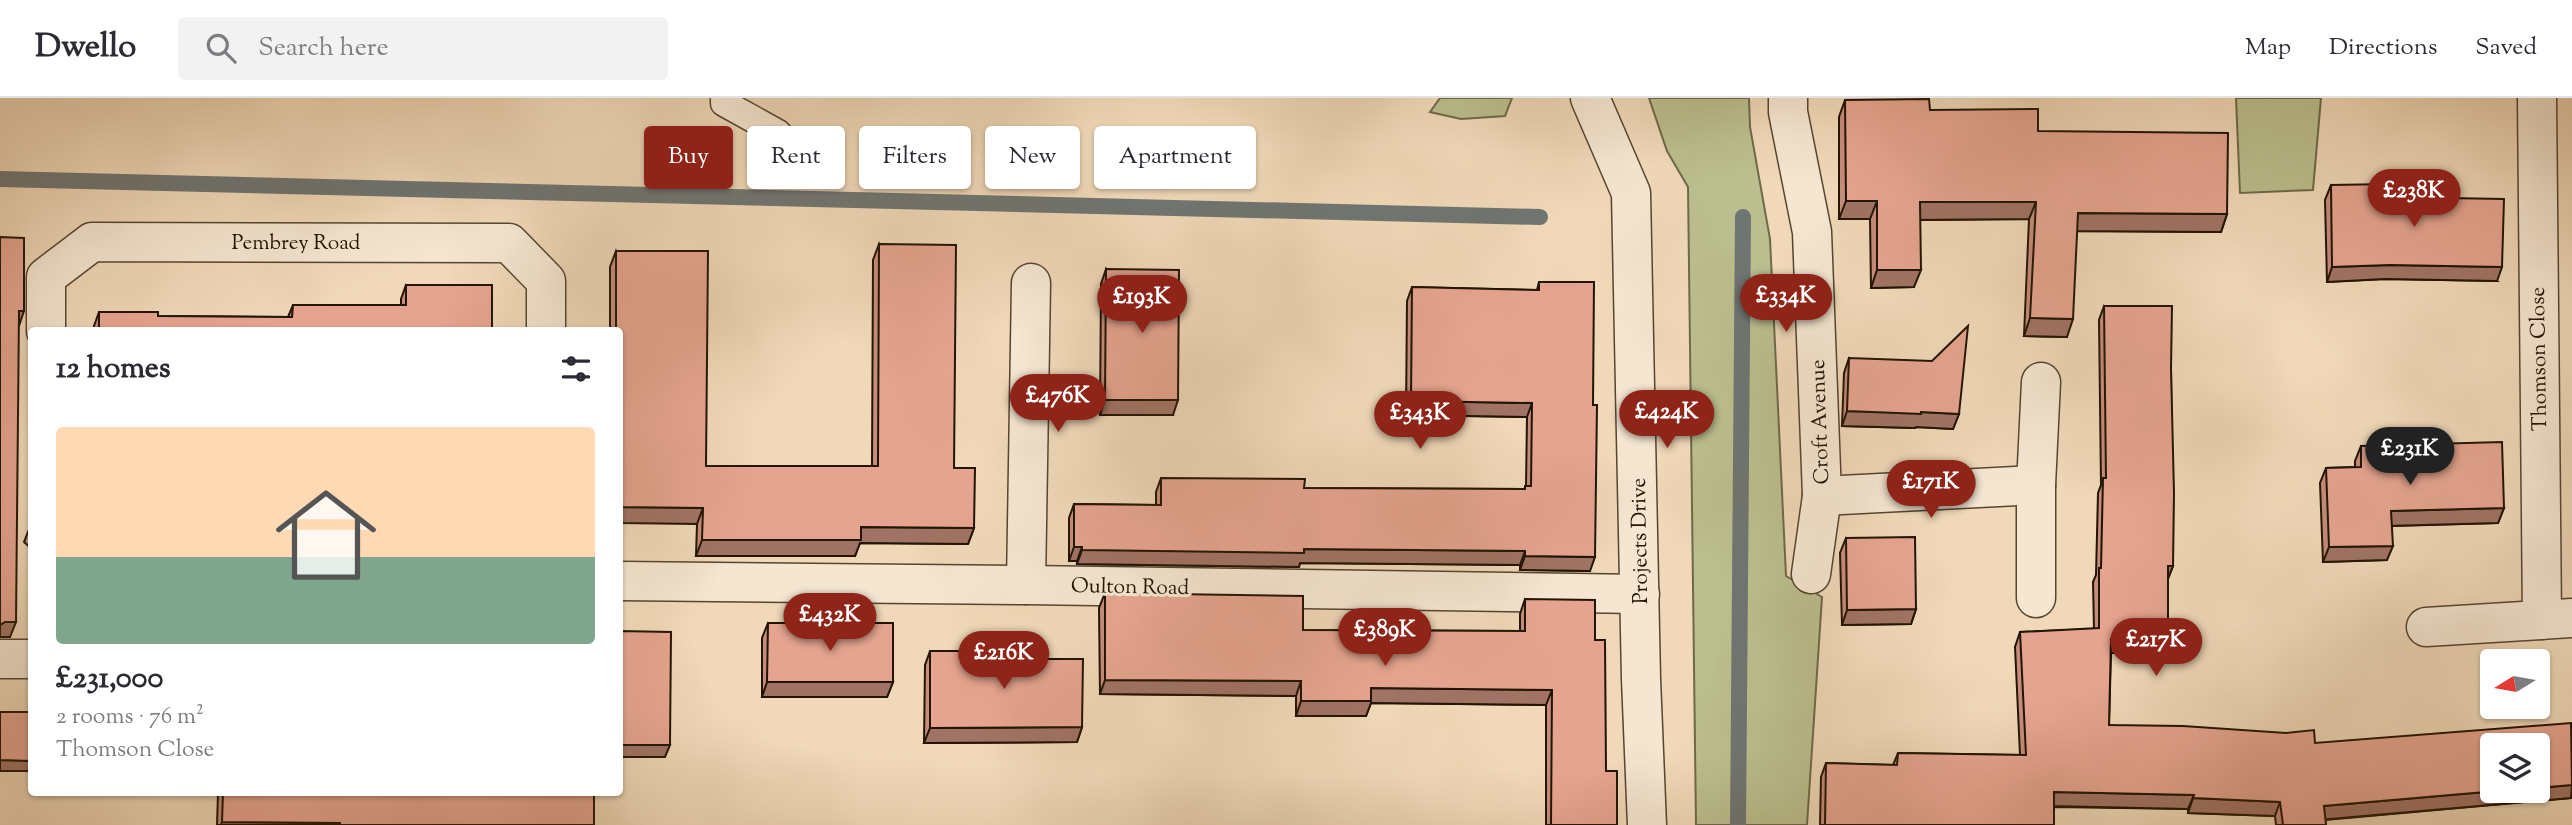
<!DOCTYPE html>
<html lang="en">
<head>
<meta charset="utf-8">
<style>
  :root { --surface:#fff; --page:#f2f2f3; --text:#2b2b33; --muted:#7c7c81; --line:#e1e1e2; --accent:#8f2418 }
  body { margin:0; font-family:"Sorts Mill Goudy",serif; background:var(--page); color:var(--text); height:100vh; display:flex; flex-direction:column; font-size:26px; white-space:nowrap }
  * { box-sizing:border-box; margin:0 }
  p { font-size:23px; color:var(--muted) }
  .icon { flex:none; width:38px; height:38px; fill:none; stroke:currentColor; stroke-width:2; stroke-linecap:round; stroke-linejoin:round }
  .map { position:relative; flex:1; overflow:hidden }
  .panel { position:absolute; left:28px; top:229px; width:595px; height:469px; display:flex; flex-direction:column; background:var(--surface); border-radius:7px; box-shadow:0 2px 5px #0004 }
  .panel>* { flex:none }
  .hud { position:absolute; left:644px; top:28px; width:665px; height:63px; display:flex; gap:14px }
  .needle { width:46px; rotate:259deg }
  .tools { position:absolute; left:2480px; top:551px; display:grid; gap:14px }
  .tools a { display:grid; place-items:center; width:70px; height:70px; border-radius:7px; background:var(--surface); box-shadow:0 2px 5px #0004; font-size:35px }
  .price { position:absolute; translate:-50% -60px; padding:0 16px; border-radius:24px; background:var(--accent); color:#fff; font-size:23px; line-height:46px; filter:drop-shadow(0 2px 4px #0008) }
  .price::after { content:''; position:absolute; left:50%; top:42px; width:21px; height:16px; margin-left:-10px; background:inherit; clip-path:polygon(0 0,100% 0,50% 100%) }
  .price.active { background:#222; color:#fff }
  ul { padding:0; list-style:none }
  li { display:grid; align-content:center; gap:14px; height:371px; padding:0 28px }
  li span { display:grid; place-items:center; height:217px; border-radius:7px; color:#555 }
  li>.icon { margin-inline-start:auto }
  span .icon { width:126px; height:126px; fill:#fffc; stroke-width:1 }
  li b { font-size:30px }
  h2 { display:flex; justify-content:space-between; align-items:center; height:84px; padding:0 28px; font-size:30px }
  .chip { padding:0 24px; border-radius:7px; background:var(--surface); box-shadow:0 2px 5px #0004; font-size:24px; line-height:63px }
  .chip.active { background:var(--accent); color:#fff }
  header { display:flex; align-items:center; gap:42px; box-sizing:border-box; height:98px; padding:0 35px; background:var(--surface); border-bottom:2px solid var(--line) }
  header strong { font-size:33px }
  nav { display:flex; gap:38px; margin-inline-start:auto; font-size:24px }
  .search { width:490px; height:63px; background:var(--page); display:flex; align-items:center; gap:18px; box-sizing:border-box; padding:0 24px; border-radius:7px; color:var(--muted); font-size:26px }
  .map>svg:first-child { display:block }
</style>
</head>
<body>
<header>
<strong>Dwello</strong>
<div class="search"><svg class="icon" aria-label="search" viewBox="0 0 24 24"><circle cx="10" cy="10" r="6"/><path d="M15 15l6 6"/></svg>Search here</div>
<nav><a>Map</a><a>Directions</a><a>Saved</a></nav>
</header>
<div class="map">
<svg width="2572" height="727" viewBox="0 0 2572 727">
  <rect width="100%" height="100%" fill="#f0d8b8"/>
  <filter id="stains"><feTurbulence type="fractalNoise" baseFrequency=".00286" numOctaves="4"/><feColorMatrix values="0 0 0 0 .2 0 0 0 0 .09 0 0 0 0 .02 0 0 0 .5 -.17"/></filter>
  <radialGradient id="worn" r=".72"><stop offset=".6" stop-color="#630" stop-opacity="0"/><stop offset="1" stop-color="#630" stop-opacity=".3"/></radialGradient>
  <g fill="#bbbe8e" stroke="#6f6949" stroke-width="2">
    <polygon points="1440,0 1512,0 1505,18 1461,21 1430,14"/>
    <polygon points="1649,0 1749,0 1750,29 1770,141 1786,478 1822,499 1807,727 1696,727 1688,89 1667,53"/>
    <polygon points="2236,0 2321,0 2313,92 2240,95"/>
  </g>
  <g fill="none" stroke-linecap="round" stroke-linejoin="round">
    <g stroke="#6f7572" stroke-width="16">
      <polyline points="0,81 1540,119"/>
      <polyline points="1738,727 1743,119"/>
    </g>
    <defs>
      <polyline id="lane" points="724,0 724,5 778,35"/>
      <g id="street">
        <polyline points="1590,0 1631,95 1641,581 1647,727"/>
        <polyline points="1788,0 1788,14 1812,134 1822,398 1811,476"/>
        <polyline points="2537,0 2542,522"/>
        <polyline points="46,233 46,179 92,144 509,145 546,183 546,233"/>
        <polyline points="1822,398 2036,387"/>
        <polyline points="620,483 1026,487 1640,496"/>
        <polyline points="1026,487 1031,185"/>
        <polyline points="2036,500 2036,387 2041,284"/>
        <polyline points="2426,529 2572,520"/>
        <polyline points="0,561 32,561"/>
      </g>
    </defs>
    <use href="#lane" stroke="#564531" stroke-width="29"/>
    <use href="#street" stroke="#564531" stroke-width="41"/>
    <use href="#lane" stroke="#f5e6d1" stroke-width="26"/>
    <use href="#street" stroke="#f5e6d1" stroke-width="38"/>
  </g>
  <g fill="#c58d7b" stroke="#231404" stroke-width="2">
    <polygon points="1845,2 1930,12 2038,33 2227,116 2221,134 2077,133 2067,239 2024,238 2029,121 1920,122 1914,189 1871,190 1870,121 1839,121 1839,19"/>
    <polygon points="2331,87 2389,99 2497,183 2385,181 2327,184 2325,102"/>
    <polygon points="879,146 974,430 968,446 860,445 855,458 696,458 697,426 620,233 610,233 610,169 616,153 706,368 872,368 873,162"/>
    <polygon points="1106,171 1173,317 1100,317 1101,186"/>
    <polygon points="1539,184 1590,473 1520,472 1520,467 1300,465 1299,469 1077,466 1077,463 1069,463 1069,420 1074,406 1156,407 1156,394 1161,380 1304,390 1524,391 1526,388 1527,319 1406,317 1407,203 1412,189 1537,192"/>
    <polygon points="406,187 492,233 94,233 94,228 99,214 158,218 288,219 293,207 401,207 401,201"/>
    <polygon points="2104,208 2171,271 2173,468 2168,481 2163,555 2111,555 2109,627 2315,645 2571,700 2325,722 2326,727 2276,727 2275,718 2188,715 2188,711 2054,709 2054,727 1820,727 1821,679 1826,665 1893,667 1898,655 2020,657 2015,549 2020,534 2094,531 2093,484 2096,477 2098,395 2101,387 2099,222"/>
    <polygon points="1849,260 1959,316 1953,331 1916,329 1915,330 1842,328 1844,275"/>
    <polygon points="2361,348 2504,410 2498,425 2392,428 2387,462 2323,464 2320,385 2326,370 2355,369 2355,363"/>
    <polygon points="30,429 32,429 32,451 24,444"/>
    <polygon points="1846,440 1916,511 1911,526 1842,527 1840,455"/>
    <polygon points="1105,495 1303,532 1520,533 1520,516 1525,501 1595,542 1606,673 1617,727 1546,727 1546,607 1371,605 1366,618 1296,618 1296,598 1100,596 1099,510"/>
    <polygon points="768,525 893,584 887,599 762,599 762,540"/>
    <polygon points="930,553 996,561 1082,629 1077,644 924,645 925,567"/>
    <polygon points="218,695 594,695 594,727 217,727"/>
  </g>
  <g fill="#a07364" stroke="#231404" stroke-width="2">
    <polygon points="1846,103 1877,103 1870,121 1839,121"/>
    <polygon points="1920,104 2036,104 2029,121 1914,122"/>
    <polygon points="2078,115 2227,116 2221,134 2071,133"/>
    <polygon points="2390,167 2502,169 2497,183 2385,181 2327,184 2332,169"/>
    <polygon points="1877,172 1921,172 1914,189 1871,190"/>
    <polygon points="19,213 24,213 19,228"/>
    <polygon points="2030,220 2073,221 2067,239 2024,238"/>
    <polygon points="1105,302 1178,302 1173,317 1100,317"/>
    <polygon points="1411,303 1532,305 1527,319 1406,317"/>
    <polygon points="1847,313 1921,314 1959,316 1953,331 1916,329 1915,330 1842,328"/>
    <polygon points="620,409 703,410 697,426 620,425"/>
    <polygon points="2504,410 2498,425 2386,428 2391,413"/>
    <polygon points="861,429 974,430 968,446 860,445 855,458 696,458 702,442"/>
    <polygon points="2393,448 2387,462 2323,464 2329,449"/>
    <polygon points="1074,449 1082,449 1077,463 1069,463"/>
    <polygon points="1304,451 1525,453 1520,467 1300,465 1299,469 1077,466 1082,452"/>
    <polygon points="1525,458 1595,459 1590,473 1520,472"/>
    <polygon points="2168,468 2173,468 2167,483"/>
    <polygon points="1916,511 1911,526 1842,527 1847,512"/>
    <polygon points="5,524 16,524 10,539 0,539 0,527"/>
    <polygon points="2111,541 2168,541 2163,555 2106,555"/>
    <polygon points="1105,582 1301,583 1296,598 1100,596"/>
    <polygon points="767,584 893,584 887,599 762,599"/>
    <polygon points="1371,590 1552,592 1546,607 1371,605 1366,618 1296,618 1301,603"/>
    <polygon points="1082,629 1077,644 924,645 930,630"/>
    <polygon points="620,647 670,647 665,659 620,659"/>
    <polygon points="0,662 32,663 32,673 0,673"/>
    <polygon points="2572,687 2571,700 2318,722 2324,708 2497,693 2538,693 2538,690"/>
    <polygon points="2054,694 2194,697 2188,711 2049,708"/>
    <polygon points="2193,700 2280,704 2275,718 2188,715"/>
    <polygon points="222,724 340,725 339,727 221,727"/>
  </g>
  <g fill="#e5a48f" stroke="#231404" stroke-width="2">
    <polygon points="1929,1 1930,12 2038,11 2038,33 2228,35 2227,116 2078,115 2073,221 2030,220 2036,104 1920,104 1921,172 1877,172 1877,103 1846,103 1845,2"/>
    <polygon points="2389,86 2389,99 2504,101 2502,169 2390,167 2332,169 2331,87"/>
    <polygon points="0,139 24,140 24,213 19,213 16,524 5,524 0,527"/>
    <polygon points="879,146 956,147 954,370 975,370 974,430 861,429 861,442 702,442 703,410 620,409 620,233 616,233 616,153 708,153 706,368 878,368"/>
    <polygon points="1106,171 1179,172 1178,302 1105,302"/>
    <polygon points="1539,184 1594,184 1593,307 1597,307 1595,459 1525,458 1525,453 1304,451 1304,455 1082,452 1082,449 1074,449 1074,406 1161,407 1161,380 1305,381 1304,390 1525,391 1525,388 1531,388 1532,305 1411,303 1412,189 1539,192"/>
    <polygon points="406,187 492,187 492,233 99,233 99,214 158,214 158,218 292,219 293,207 406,207"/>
    <polygon points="2104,208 2172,208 2171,271 2174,395 2173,468 2168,468 2168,541 2111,541 2109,627 2183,628 2286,635 2314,632 2315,645 2571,625 2572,687 2538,690 2538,648 2492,648 2492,693 2497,693 2324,708 2326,727 2283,727 2280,704 2193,700 2194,697 2054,694 2054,727 1825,727 1826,665 1897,667 1898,655 2026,657 2020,534 2099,530 2099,470 2101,470 2103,380 2106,380"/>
    <polygon points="1968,228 1959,316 1921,314 1921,316 1847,313 1849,260 1932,263"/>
    <polygon points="2502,344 2504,410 2391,413 2393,448 2329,449 2326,370 2361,369 2361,348"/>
    <polygon points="1915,439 1916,511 1847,512 1846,440"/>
    <polygon points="1105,495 1303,498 1303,532 1525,533 1525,501 1595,502 1595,542 1605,542 1606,673 1617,673 1617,727 1551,727 1552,592 1371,590 1371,603 1301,603 1301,583 1105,582"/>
    <polygon points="768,525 893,525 893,584 767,584"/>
    <polygon points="620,533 671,534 670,647 620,647"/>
    <polygon points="930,553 996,553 996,561 1083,561 1082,629 930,630"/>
    <polygon points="0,614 32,614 32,663 0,662"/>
    <polygon points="223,695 594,695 594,727 340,727 340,725 222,724"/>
  </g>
  <g text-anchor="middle" stroke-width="6" stroke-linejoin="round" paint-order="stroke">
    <g font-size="21" fill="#231404" stroke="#f5e6d1">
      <text x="296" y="151">Pembrey Road</text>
      <text transform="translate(2538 261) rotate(-91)" y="7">Thomson Close</text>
      <text transform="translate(1819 324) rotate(-92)" y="7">Croft Avenue</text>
      <text transform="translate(1639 443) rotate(-91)" y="7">Projects Drive</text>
      <text transform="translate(1130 488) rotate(1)" y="7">Oulton Road</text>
    </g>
  </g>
  <rect width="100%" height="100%" filter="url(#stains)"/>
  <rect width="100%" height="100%" fill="url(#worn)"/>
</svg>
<div class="tools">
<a><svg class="needle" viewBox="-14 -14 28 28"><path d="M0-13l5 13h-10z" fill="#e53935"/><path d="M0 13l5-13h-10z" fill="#7c7c81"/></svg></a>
<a><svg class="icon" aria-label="layers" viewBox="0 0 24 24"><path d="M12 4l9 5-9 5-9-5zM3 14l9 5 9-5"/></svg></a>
</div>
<b class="price" style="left:2414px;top:131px">£238K</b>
<b class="price" style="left:1786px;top:236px">£334K</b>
<b class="price" style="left:1142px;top:237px">£193K</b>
<b class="price" style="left:1058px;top:336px">£476K</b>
<b class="price" style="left:1667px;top:352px">£424K</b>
<b class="price" style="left:1420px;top:353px">£343K</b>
<b class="price active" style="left:2410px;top:389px">£231K</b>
<b class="price" style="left:1931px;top:422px">£171K</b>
<b class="price" style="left:830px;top:555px">£432K</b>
<b class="price" style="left:1385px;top:570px">£389K</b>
<b class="price" style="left:2156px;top:580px">£217K</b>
<b class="price" style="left:1004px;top:593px">£216K</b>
<div class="hud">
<a class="chip active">Buy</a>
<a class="chip">Rent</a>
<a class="chip">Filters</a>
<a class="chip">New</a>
<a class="chip">Apartment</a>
</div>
<section class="panel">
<h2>12 homes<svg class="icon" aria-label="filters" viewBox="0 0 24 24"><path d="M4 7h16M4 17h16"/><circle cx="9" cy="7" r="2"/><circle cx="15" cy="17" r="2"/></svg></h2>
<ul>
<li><span style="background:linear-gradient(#ffd9b3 60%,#7fa58c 0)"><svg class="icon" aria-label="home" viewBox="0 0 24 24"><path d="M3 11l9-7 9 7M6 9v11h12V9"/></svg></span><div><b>£231,000</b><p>2 rooms · 76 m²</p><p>Thomson Close</p></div></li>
</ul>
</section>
</div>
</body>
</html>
